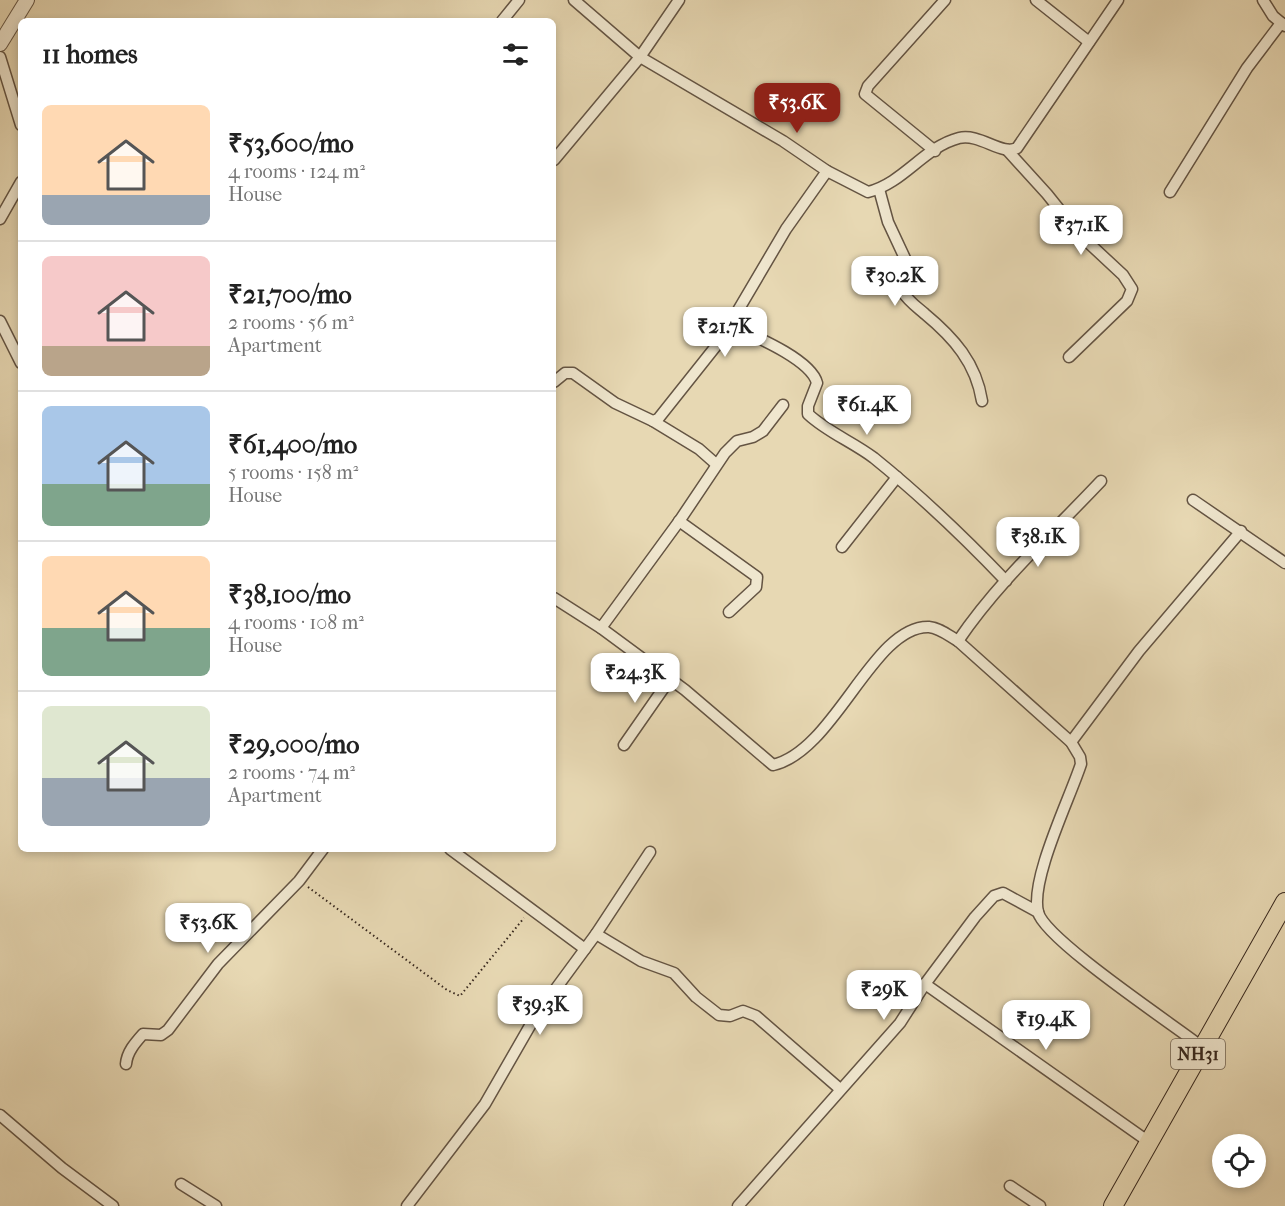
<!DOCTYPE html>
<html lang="en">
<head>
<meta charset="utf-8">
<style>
  :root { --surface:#fff; --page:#f6f6f6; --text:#222; --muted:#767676; --line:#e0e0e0; --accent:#8f2418 }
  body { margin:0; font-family:"IM FELL French Canon",serif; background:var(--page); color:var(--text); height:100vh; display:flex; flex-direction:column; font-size:22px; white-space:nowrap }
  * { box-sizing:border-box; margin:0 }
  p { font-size:20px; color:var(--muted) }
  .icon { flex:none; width:33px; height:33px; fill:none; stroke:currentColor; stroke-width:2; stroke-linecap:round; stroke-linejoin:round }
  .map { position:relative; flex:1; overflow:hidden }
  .sheet { position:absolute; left:18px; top:18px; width:538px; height:834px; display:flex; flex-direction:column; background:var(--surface); border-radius:9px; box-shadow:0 3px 9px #0003 }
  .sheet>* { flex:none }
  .controls { position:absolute; left:1212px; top:1134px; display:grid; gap:12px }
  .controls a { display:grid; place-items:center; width:54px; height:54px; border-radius:50%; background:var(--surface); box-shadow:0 3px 9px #0003; font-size:30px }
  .price { position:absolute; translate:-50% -51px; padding:0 14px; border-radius:12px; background:#fff; color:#222; font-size:20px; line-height:39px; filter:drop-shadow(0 2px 3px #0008) }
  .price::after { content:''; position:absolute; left:50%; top:36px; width:18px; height:14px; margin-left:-9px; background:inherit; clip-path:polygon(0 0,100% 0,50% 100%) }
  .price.active { background:var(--accent); color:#fff }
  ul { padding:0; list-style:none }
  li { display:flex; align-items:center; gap:18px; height:150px; padding:0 24px }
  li+li { border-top:2px solid var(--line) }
  li span { display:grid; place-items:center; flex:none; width:168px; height:120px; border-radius:9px; color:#555 }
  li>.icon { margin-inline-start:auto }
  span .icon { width:72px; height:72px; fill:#fffc; stroke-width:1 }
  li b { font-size:26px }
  h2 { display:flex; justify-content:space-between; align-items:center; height:72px; padding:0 24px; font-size:26px }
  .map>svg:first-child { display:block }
</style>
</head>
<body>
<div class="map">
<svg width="1285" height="1206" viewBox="0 0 1285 1206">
  <rect width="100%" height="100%" fill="#e7d8b3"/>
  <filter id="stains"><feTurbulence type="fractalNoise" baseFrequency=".00333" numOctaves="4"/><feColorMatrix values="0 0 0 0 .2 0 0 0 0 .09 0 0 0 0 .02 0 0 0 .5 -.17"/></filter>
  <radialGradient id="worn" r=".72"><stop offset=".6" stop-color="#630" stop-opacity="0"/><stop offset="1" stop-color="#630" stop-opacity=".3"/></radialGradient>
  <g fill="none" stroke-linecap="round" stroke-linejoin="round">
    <defs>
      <g id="minor">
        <path d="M574 0 640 57 783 141 827 171 868 192C904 183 924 147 959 138 980 133 1002 156 1017 148L1118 0"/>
        <polyline points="1036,0 1089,42"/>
        <polyline points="1263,0 1273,16 1285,26"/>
        <polyline points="502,21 519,0"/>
        <polyline points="0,57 21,125"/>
        <polyline points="1007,150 1047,194 1079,234 1123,275 1132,289 1127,301 1069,357"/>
        <polyline points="935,151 865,94 868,86 945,0"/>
        <polyline points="554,160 640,57 679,0"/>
        <path d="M879 189 888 222 909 267 902 291C908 301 917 307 925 314 954 338 976 363 982 401"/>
        <polyline points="1170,192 1247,68 1281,23"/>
        <polyline points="0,219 21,182"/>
        <polyline points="0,321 21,363"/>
        <path d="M730 325C752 335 811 359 817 383L808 406V414C827 432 853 442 874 458 921 496 964 537 1006 581"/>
        <polyline points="554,382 565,373 573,373 615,403 653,421 658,419 720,341 786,229 827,171"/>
        <polyline points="653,421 699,449 716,464"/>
        <polyline points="1193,500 1285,563"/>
        <polyline points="679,521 757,577 756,587 729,612"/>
        <polyline points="842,547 897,477"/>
        <path d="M554 598 601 628 685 690 773 765C835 751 873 625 929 627 940 628 949 636 958 641L1071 742 1080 757 1081 764C1070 798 1030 879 1038 912 1044 939 1174 1025 1202 1047"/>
        <polyline points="601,628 680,520 725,453 737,441 753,437 763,431 783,405"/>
        <path d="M958 641C998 582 1052 533 1101 481"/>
        <polyline points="1071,742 1139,651 1241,531"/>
        <polyline points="624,745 670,679"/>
        <polyline points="450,849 585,949"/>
        <polyline points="596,934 641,961 674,973 696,997 719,1015 730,1016 743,1011 756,1016 840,1089"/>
        <polyline points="925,984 1149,1142"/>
        <path d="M126 1064C127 1052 135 1043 143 1034L161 1035 168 1030 218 964 299 881 323 849"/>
        <polyline points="0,1115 62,1168 113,1206"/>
        <polyline points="181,1184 216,1206"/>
        <polyline points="1010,1186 1040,1206"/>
        <polyline points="407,1206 485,1104 535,1017 596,934 650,852"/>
        <polyline points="738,1206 900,1023 925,984 975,917 994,896 1003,893 1038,912"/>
      </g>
      <polyline id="tertiary" points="0,44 27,0"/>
      <polyline id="trunk" points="1113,1206 1285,902"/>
    </defs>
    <use href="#minor" stroke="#645443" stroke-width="13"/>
    <use href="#tertiary" stroke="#645443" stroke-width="16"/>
    <use href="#trunk" stroke="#38281e" stroke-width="20"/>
    <polyline stroke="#38281e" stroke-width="2" stroke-dasharray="1.5 3" stroke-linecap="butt" points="308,887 447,990 460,996 524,918"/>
    <use href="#minor" stroke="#efe6ce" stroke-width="10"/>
    <use href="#tertiary" stroke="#efe6ce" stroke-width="14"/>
    <use href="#trunk" stroke="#e7d8b3" stroke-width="18"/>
  </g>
  <g text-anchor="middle" stroke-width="5" stroke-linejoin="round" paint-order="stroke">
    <rect fill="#efe6ce" stroke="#6f6153" stroke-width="1.5" x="1171" y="1039" width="54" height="30" rx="4.5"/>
    <g font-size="18" font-weight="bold" fill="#38281e">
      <text x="1198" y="1060">NH31</text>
    </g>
  </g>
  <rect width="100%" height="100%" filter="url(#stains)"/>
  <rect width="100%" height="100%" fill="url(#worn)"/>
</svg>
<div class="controls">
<a><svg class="icon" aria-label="locate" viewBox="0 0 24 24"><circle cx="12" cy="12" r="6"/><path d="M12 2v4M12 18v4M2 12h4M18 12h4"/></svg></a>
</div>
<b class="price active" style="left:797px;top:134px">₹53.6K</b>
<b class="price" style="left:1081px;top:256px">₹37.1K</b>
<b class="price" style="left:895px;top:307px">₹30.2K</b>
<b class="price" style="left:725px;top:358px">₹21.7K</b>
<b class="price" style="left:867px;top:436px">₹61.4K</b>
<b class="price" style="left:1038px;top:568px">₹38.1K</b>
<b class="price" style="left:635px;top:704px">₹24.3K</b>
<b class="price" style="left:208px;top:954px">₹53.6K</b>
<b class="price" style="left:884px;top:1021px">₹29K</b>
<b class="price" style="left:540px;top:1036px">₹39.3K</b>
<b class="price" style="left:1046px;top:1051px">₹19.4K</b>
<section class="sheet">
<h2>11 homes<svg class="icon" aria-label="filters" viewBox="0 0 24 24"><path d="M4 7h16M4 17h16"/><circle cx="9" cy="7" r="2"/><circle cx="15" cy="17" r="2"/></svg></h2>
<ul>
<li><span style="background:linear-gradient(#ffd9b3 75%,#9aa5b1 0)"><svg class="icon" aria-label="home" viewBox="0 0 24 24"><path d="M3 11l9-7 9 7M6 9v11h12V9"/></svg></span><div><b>₹53,600/mo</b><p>4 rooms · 124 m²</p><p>House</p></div></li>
<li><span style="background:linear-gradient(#f6c9c9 75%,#b9a48a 0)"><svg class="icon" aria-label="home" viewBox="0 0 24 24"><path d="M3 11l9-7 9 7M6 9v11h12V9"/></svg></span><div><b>₹21,700/mo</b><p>2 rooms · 56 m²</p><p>Apartment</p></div></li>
<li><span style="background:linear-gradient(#a9c7e8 65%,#7fa58c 0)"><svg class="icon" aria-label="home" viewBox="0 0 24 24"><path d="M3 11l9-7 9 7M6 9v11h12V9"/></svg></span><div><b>₹61,400/mo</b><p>5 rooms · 158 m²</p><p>House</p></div></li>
<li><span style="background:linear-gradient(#ffd9b3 60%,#7fa58c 0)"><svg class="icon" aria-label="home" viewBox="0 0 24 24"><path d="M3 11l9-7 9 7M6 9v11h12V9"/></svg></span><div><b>₹38,100/mo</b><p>4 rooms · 108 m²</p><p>House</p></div></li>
<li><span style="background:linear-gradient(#dfe7d0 60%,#9aa5b1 0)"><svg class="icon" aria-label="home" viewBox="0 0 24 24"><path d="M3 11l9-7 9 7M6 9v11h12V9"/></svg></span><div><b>₹29,000/mo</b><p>2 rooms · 74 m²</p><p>Apartment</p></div></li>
</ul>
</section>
</div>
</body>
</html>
